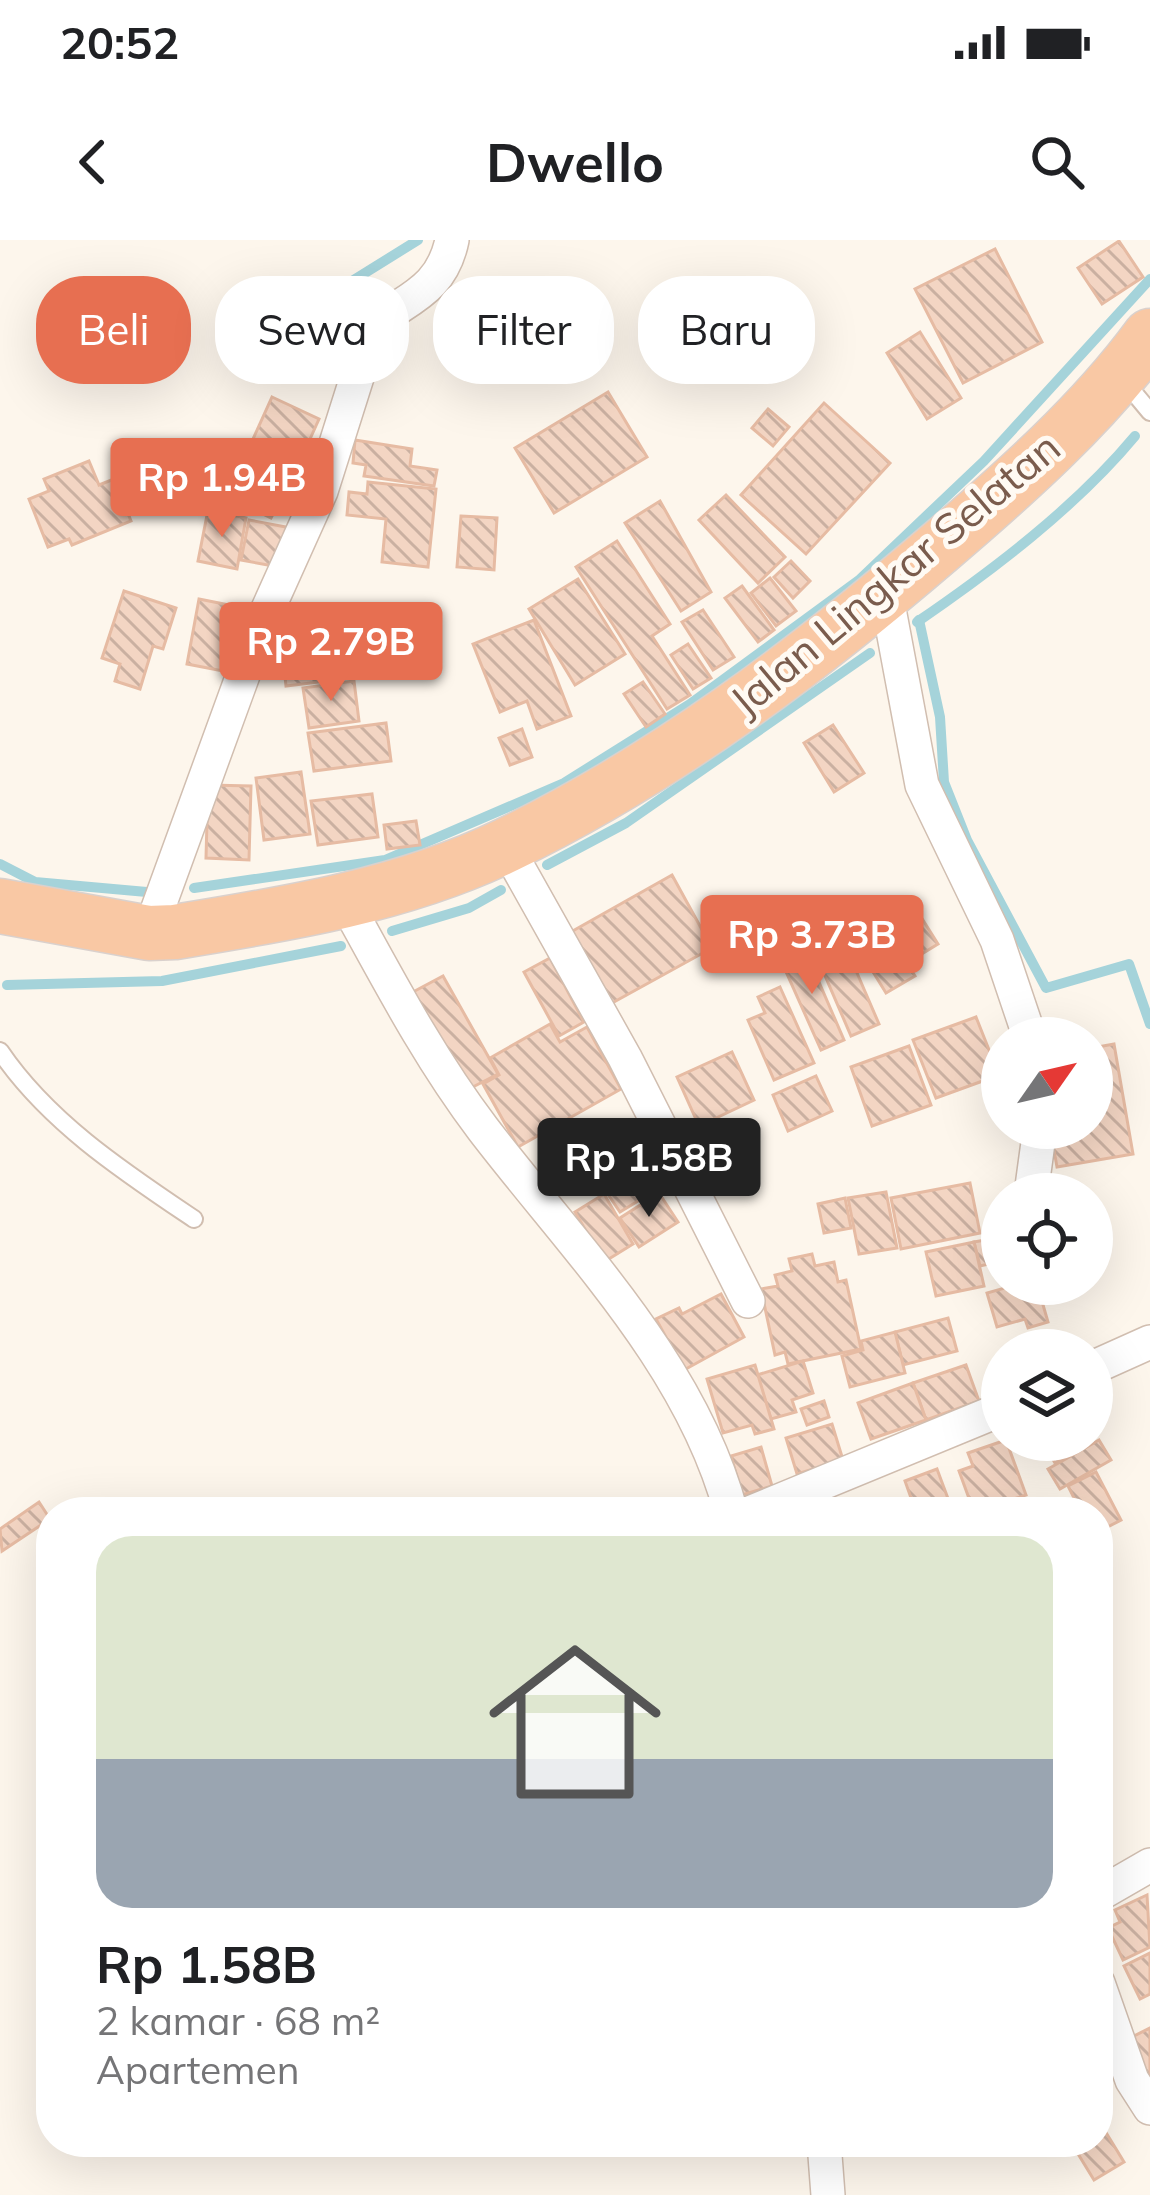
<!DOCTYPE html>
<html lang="id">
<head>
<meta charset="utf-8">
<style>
  :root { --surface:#fff; --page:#f2f2f2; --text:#202124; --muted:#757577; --accent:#e76f51 }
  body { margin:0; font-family:Mulish,sans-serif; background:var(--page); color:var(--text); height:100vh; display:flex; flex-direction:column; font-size:45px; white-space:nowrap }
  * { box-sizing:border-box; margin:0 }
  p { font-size:39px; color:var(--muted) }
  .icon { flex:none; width:66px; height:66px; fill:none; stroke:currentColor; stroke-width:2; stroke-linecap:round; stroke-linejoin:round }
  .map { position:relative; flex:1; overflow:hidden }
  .side { position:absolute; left:36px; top:1257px; width:1077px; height:660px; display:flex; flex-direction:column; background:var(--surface); border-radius:48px; box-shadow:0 12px 48px #0002 }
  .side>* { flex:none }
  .top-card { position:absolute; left:36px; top:36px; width:1080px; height:108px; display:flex; gap:24px }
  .needle { width:78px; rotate:56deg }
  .fabs { position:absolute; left:981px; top:777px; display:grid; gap:24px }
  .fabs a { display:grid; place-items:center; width:132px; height:132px; border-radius:50%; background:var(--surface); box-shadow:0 12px 48px #0002; font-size:60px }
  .price { position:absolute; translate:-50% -102px; padding:0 27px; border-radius:12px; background:var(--accent); color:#fff; font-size:39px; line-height:78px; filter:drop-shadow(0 3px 6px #0008) }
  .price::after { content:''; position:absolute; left:50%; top:72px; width:36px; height:27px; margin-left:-18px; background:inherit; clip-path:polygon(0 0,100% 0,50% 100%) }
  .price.active { background:#222; color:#fff }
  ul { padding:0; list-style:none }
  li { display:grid; align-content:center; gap:24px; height:636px; padding:0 60px }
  li span { display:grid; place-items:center; height:372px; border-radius:36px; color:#555 }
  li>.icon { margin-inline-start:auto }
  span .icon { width:216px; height:216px; fill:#fffc; stroke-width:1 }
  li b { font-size:51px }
  .chip { padding:0 42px; border-radius:48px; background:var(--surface); box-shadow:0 12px 48px #0002; font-size:42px; line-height:108px }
  .chip.active { background:var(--accent); color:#fff }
  .status { display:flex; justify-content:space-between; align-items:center; height:84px; padding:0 60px; background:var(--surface); direction:ltr }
  .status svg { height:33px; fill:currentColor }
  header { display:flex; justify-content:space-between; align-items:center; height:156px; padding:0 60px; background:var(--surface); font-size:54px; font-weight:700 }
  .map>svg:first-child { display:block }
</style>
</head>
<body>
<div class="status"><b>20:52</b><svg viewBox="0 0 49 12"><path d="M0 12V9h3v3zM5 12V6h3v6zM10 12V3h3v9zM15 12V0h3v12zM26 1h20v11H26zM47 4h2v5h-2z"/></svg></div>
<header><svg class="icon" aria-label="back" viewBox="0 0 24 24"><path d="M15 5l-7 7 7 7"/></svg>Dwello<svg class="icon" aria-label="search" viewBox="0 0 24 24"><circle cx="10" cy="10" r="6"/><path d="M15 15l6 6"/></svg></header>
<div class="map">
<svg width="1150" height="1955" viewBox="0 0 1150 1955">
  <defs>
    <pattern id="building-back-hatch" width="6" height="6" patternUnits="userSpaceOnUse" patternTransform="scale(3)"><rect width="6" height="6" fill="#f3d5c3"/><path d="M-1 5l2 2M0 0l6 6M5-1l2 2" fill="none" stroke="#cab0a1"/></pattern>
  </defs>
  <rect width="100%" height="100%" fill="#fdf6ec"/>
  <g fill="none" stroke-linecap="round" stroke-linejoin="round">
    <g stroke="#a5d3da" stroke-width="10">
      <polyline points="299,74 418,0"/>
      <polyline points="919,380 940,477 944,542 967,600 1046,748 1129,724 1150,784"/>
      <path d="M917 382C993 330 1076 267 1135 196"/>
      <polyline points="0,624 35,642 158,653"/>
      <polyline points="547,625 626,583 870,413"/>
      <polyline points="194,648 385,620 564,543 690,464 859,340 984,221 1150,39"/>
      <polyline points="392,691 469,668 501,650"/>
      <polyline points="7,745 162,741 341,706"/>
    </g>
  </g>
  <g fill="url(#building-back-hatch)" stroke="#e6bba3" stroke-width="3">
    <polygon points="1119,1 1143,37 1102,64 1078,28"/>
    <polygon points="995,9 1042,102 963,143 915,49"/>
    <polygon points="920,92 961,158 927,179 887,113"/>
    <polygon points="608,152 647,217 554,273 515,208"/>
    <polygon points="272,157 319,179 296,230 249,208"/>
    <polygon points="824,163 890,223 806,314 741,255"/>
    <polygon points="768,169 789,187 773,206 752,188"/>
    <polygon points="355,200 412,209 410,226 437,230 434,246 364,236 366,225 353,223"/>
    <polygon points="232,207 292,237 271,278 211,248"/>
    <polygon points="89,221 99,245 114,239 131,281 72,305 69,299 48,307 29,259 49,251 44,239"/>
    <polygon points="368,242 436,249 428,327 382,322 386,279 347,275 349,252 367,254"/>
    <polygon points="726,255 785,317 758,343 699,280"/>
    <polygon points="660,261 711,352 681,371 625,283"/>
    <polygon points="208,270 246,278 237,329 198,321"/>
    <polygon points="461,276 497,278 494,330 457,327"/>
    <polygon points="249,280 291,288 284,328 241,320"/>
    <polygon points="617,301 670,384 652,396 690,455 667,469 576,327"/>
    <polygon points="791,321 810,341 793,358 774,337"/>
    <polygon points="770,338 796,371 776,386 751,353"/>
    <polygon points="578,339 625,414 575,445 529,369"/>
    <polygon points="742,346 774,390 758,402 725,358"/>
    <polygon points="124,351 176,368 163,409 153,406 140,449 115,441 120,424 102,418"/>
    <polygon points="199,359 249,369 245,391 231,388 223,431 187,424"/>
    <polygon points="703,370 734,417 713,430 682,382"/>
    <polygon points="534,380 571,476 537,489 527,461 500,472 473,404"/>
    <polygon points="688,404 711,438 693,449 671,415"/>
    <polygon points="322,405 327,441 286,446 282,410"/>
    <polygon points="354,441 359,481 309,488 303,448"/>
    <polygon points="643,442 665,474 646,487 624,454"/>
    <polygon points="386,483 391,521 314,531 308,493"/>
    <polygon points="833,485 864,533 834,552 804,503"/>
    <polygon points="522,489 532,517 510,525 499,498"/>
    <polygon points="301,532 310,594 264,600 256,538"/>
    <polygon points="208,545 251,546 249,620 206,618"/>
    <polygon points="372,554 378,597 318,605 311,561"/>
    <polygon points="416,581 420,605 387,609 384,585"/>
    <polygon points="672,635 712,708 603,768 562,697"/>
    <polygon points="916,669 938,704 907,723 915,736 886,753 846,688 867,675 878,693"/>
    <polygon points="803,705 844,800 821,810 779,716"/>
    <polygon points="550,718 584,782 559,796 524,732"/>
    <polygon points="851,719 879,784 851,796 823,731"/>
    <polygon points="443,736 498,834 465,851 411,753"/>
    <polygon points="780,747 814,823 774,840 748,780 765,773 758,757"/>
    <polygon points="976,777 999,835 936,858 913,800"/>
    <polygon points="550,784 560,802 587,787 621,849 518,907 483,844 499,835 490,818"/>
    <polygon points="1114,804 1133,914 1057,927 1050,888 1092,888 1092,808"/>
    <polygon points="909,806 931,865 872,886 851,827"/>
    <polygon points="732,812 754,860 699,886 677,837"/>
    <polygon points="816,836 832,871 788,891 773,855"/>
    <polygon points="643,930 656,950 620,972 607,953"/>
    <polygon points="970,943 980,993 901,1009 891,958"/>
    <polygon points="886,952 897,1008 859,1014 848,958"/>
    <polygon points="659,953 678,982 639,1007 620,978"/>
    <polygon points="604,954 633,1004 604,1022 575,972"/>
    <polygon points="845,958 851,988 824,993 818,964"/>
    <polygon points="1002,997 1002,1021 980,1026 974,1002"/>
    <polygon points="974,1002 984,1046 936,1056 926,1012"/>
    <polygon points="812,1014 815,1026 834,1022 838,1042 846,1040 861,1109 788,1124 785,1112 775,1115 761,1049 778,1046 775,1035 792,1031 789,1019"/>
    <polygon points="1019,1044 1037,1044 1048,1082 1028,1088 1025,1079 997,1087 987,1053"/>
    <polygon points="721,1054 744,1097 684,1130 656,1079 679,1068 682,1074"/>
    <polygon points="948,1078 957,1111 903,1125 895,1092"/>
    <polygon points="895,1092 905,1133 850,1147 842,1116 863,1110 861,1101"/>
    <polygon points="1052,1093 1057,1110 1027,1110 1024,1102"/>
    <polygon points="803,1121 813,1153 792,1160 796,1172 771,1179 757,1135"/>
    <polygon points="755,1125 774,1189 755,1194 752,1185 723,1193 707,1139"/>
    <polygon points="966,1125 979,1161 926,1180 913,1143"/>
    <polygon points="913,1143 926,1180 871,1199 858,1163"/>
    <polygon points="824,1161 829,1177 807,1185 801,1169"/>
    <polygon points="832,1184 843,1220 797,1234 786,1198"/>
    <polygon points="1006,1200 1026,1255 974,1272 959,1231 973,1226 968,1213"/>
    <polygon points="1042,1200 1075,1200 1080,1210 1055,1223"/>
    <polygon points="1099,1200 1111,1220 1060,1249 1048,1229"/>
    <polygon points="761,1207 772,1246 742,1255 731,1216"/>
    <polygon points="937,1229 953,1272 916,1272 905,1241"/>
    <polygon points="1096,1232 1121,1280 1098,1292 1098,1272 1072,1272 1079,1268 1068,1246"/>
    <polygon points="39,1262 50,1279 2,1311 0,1289"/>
    <polygon points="1147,1655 1150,1707 1123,1720 1108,1688 1120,1682 1115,1670"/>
    <polygon points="1150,1713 1150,1754 1140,1759 1124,1726"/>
    <polygon points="1150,1788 1150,1847 1126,1800"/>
    <polygon points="1102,1886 1124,1922 1094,1940 1072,1904 1098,1902"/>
  </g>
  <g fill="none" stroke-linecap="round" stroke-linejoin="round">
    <defs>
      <g id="service">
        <polyline points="1125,142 1150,172"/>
        <path d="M0 811C48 882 124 932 194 979"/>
      </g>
      <g id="minor">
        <polyline points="886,353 922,545 997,700 1030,798"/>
        <polyline points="506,606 625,818 748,1061"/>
        <path d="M345 661C388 739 429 818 483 889 574 1008 691 1123 731 1272"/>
        <path d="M149 693 263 380 321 251 358 134 357 103C388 60 439 63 452 0"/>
        <polyline points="1031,954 1040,888"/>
        <polyline points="1092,1128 1150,1102"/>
        <polyline points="752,1272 1002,1169"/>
        <polyline points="1098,1655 1150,1625"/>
        <polyline points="1098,1743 1132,1840 1150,1868"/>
        <polyline points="824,1902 828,1955"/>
      </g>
      <path id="trunk" d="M0 666 149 693 175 692C287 674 404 655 507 605 666 528 806 422 939 308 1014 244 1092 175 1150 96"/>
    </defs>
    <use href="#service" stroke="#d1beb0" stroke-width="20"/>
    <use href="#minor" stroke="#d1beb0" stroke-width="36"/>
    <use href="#trunk" stroke="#dad1cd" stroke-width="57"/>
    <use href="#service" stroke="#fff" stroke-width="16"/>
    <use href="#minor" stroke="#fff" stroke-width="33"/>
    <use href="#trunk" stroke="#f9c8a4" stroke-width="54"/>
  </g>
  <g text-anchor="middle" stroke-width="10" stroke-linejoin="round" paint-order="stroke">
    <g font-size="42" fill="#7a5c4d" stroke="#fffaf3">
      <text transform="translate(895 334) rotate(-40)" y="15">Jalan Lingkar Selatan</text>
    </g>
  </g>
</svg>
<div class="fabs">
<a><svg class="needle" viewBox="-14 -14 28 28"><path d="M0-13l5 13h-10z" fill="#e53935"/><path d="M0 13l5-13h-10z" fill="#757577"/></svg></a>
<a><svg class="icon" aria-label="locate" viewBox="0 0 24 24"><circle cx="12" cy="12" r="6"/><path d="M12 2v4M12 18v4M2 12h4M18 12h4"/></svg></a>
<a><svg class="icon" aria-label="layers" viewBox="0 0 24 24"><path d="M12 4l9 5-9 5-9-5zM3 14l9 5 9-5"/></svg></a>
</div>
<b class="price" style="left:222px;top:300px">Rp 1.94B</b>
<b class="price" style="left:331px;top:464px">Rp 2.79B</b>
<b class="price" style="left:812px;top:757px">Rp 3.73B</b>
<b class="price active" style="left:649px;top:980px">Rp 1.58B</b>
<div class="top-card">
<a class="chip active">Beli</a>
<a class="chip">Sewa</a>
<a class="chip">Filter</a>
<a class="chip">Baru</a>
</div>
<section class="side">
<ul>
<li><span style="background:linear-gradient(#dfe7d0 60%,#9aa5b1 0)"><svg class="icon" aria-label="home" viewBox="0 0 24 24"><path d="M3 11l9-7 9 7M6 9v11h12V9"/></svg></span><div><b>Rp 1.58B</b><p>2 kamar · 68 m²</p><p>Apartemen</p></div></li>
</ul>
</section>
</div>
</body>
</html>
